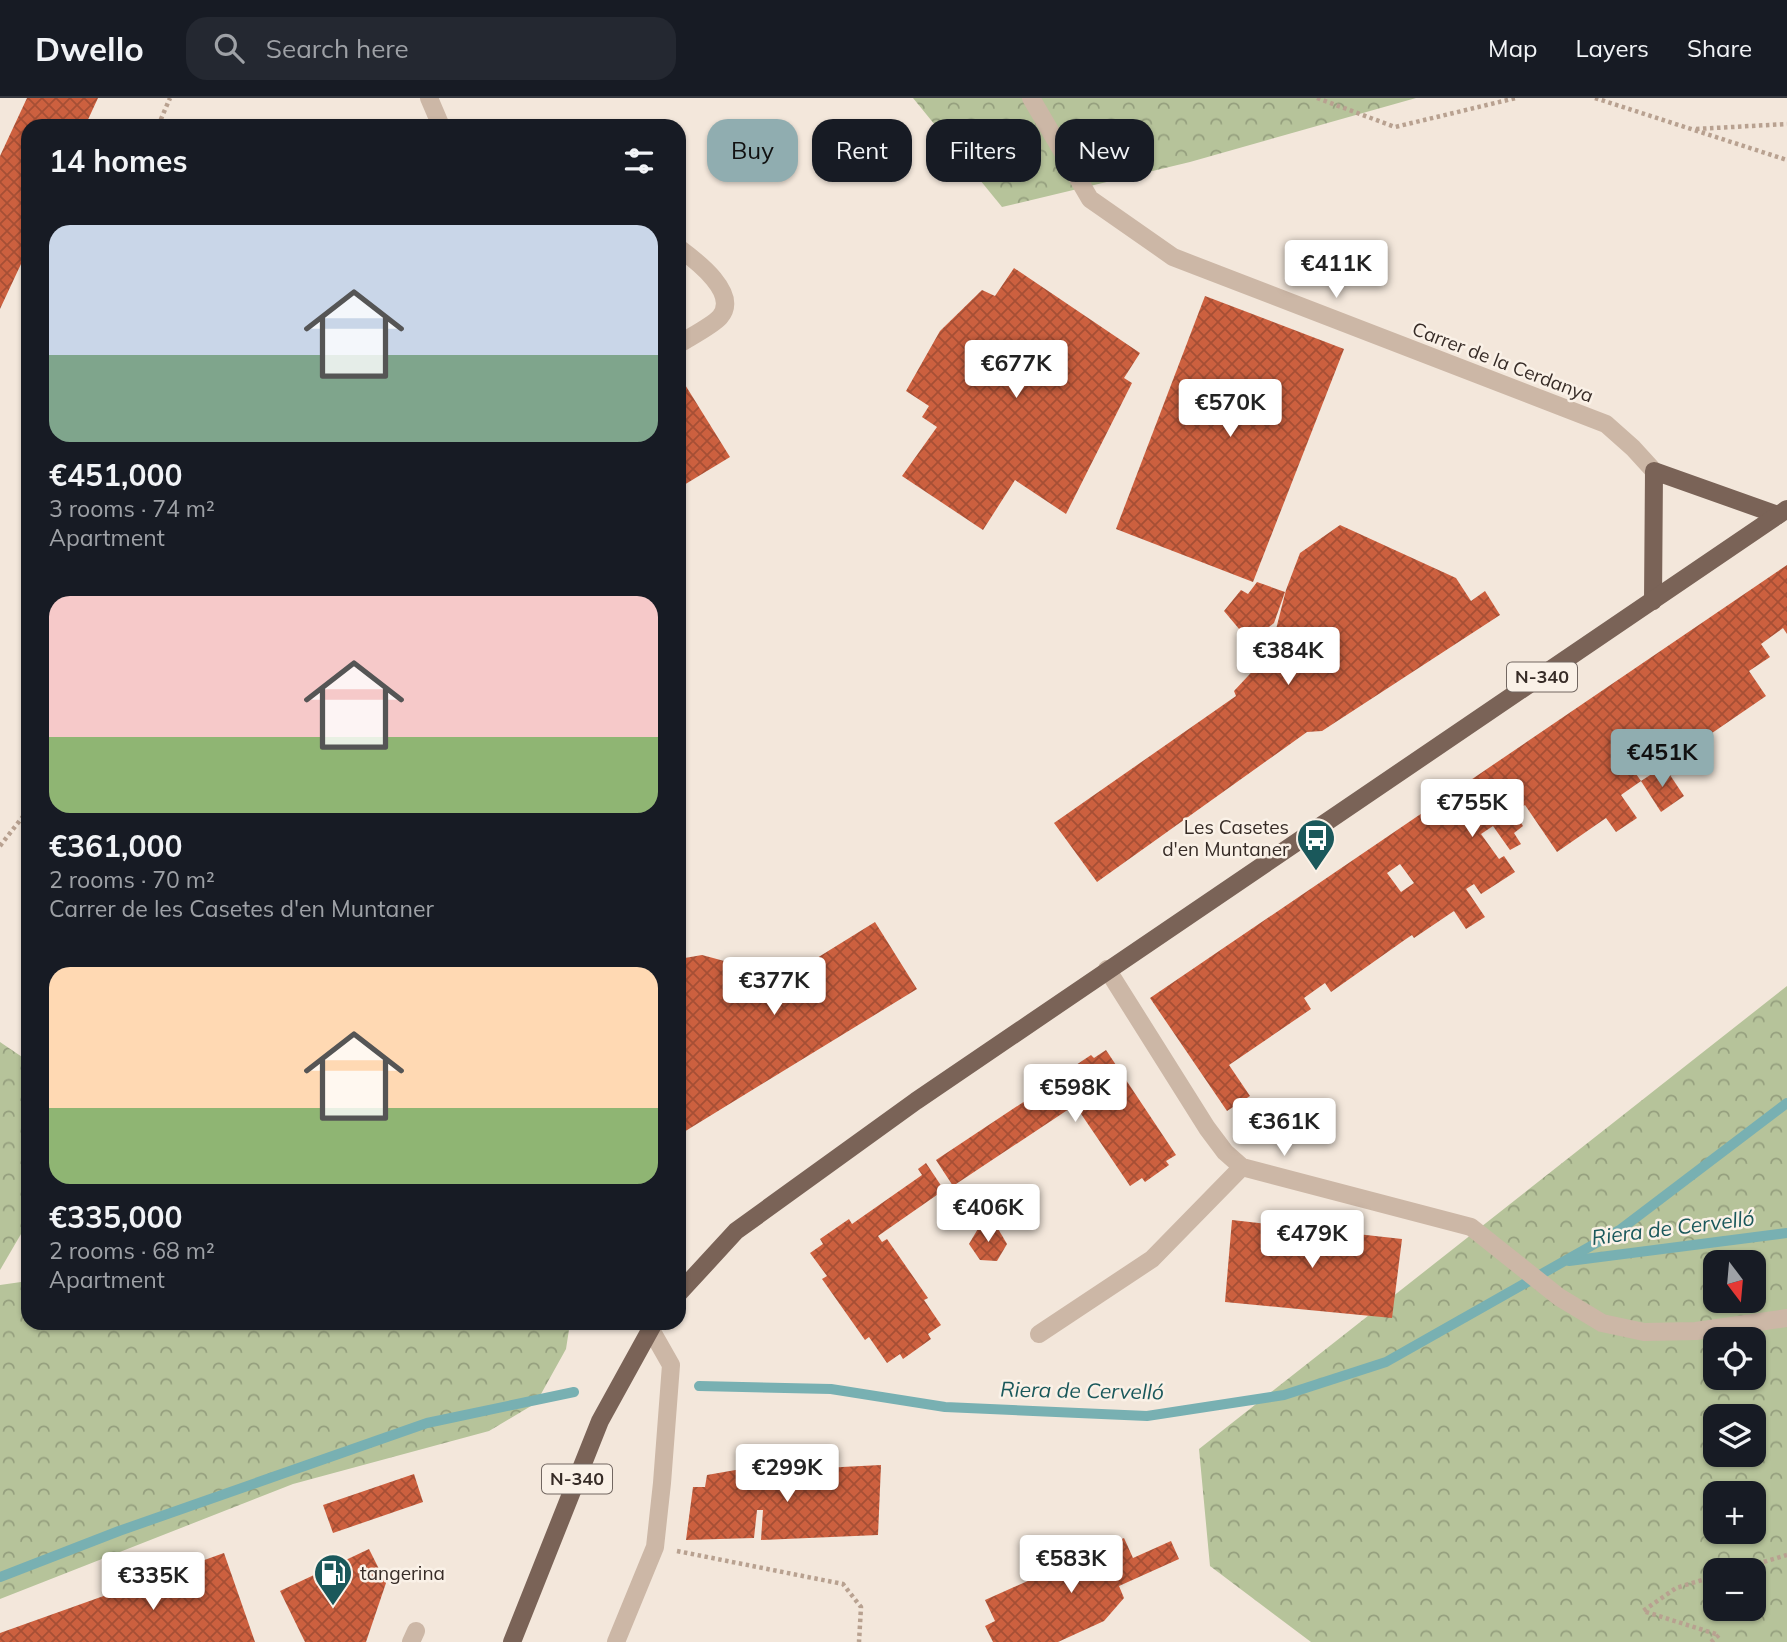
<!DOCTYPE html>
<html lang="en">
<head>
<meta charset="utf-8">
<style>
  :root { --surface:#171b24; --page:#242831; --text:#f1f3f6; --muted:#9ea1a6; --line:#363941; --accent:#90adb0 }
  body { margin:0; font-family:Mulish,sans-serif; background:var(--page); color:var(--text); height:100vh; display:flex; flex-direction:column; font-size:26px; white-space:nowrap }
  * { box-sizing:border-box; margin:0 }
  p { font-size:23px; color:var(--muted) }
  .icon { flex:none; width:38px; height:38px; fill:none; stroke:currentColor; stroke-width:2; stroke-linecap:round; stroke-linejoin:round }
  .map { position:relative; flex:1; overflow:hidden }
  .details { position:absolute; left:21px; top:21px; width:665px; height:1211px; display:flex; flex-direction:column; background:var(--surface); border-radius:21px; box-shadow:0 2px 5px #0004 }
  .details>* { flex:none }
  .banner { position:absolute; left:707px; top:21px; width:665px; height:63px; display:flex; gap:14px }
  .needle { width:46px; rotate:164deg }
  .fabs { position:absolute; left:1703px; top:1152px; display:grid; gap:14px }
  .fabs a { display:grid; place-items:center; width:63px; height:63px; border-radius:14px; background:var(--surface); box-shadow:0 2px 5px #0004; font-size:35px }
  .price { position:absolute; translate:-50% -60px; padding:0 16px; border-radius:7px; background:#fff; color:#222; font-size:23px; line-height:46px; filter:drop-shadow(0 2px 4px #0008) }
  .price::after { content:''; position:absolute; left:50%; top:42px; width:21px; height:16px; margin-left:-10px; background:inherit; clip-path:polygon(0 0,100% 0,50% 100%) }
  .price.on { background:var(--accent); color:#111 }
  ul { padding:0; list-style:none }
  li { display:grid; align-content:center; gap:14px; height:371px; padding:0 28px }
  li span { display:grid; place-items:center; height:217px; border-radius:21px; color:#555 }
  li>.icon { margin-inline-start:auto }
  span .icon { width:126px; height:126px; fill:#fffc; stroke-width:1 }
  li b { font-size:30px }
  h2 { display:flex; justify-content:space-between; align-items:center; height:84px; padding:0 28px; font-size:30px }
  .pill { padding:0 24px; border-radius:21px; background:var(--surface); box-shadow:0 2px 5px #0004; font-size:24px; line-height:63px }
  .pill.on { background:var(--accent); color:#111 }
  header { display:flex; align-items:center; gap:42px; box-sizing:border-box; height:98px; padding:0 35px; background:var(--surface); border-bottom:2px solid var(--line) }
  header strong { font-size:33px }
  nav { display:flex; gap:38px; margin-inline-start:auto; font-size:24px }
  .search { width:490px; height:63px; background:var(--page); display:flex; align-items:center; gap:18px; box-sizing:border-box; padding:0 24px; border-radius:21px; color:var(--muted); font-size:26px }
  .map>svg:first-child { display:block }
</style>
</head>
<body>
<header>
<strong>Dwello</strong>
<div class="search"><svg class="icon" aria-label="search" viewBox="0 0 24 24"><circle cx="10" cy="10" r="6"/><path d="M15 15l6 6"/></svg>Search here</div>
<nav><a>Map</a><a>Layers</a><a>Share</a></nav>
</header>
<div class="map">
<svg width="1787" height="1544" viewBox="0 0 1787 1544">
  <defs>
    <pattern id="forest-crowns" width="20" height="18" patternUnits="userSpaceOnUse" patternTransform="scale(1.75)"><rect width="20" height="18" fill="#b6c39a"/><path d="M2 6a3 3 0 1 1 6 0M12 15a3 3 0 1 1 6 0" fill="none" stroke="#959f7e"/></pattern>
    <pattern id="building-cross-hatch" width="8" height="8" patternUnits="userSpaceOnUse" patternTransform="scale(1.75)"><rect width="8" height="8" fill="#cc603f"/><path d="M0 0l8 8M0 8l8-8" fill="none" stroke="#a64f35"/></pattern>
  </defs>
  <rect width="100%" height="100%" fill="#f3e7db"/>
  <g fill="url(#forest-crowns)" fill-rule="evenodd">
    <polygon points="913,0 1416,0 1190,64 1002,109"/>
    <path d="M1787 888V1544H1311L1210 1468 1199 1351ZM1715 1164H1754V1202H1715ZM1715 1241H1754V1279H1715ZM1715 1318H1754V1356H1715ZM1715 1395H1754V1433H1715ZM1715 1472H1754V1510H1715Z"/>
    <polygon points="0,944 28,963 28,1124 0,1172"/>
    <polygon points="28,1183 28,1225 570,1225 566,1251 536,1305 489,1333 293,1386 0,1501 0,1187"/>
  </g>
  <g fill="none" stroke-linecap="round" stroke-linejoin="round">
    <g stroke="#78b0b2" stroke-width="10">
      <polyline points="1569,1163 1787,1135"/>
      <polyline points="699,1288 831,1291 945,1309 1147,1318 1284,1297 1386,1264 1621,1131 1787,1005"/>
      <polyline points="0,1479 119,1433 427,1325 574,1294"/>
    </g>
  </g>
  <g fill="url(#building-cross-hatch)" fill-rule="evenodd">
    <polygon points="27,0 98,0 85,28 28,28 28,151 0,211 0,58"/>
    <polygon points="1014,170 1140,255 1124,280 1132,285 1066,416 1015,382 983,432 902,378 937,329 922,319 929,308 906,293 940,233 982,192 995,198"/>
    <polygon points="1205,198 1344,251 1253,484 1116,431"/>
    <polygon points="679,277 730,359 679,390"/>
    <polygon points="1340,427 1456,480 1471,503 1485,493 1500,517 1322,633 1307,634 1097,784 1054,725 1236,598 1234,593 1277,547 1273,543 1286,492 1300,455"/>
    <path d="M1787 467V536L1783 530 1761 546 1770 559 1749 573 1766 598 1664 668 1652 651 1629 666 1641 683 1621 697 1637 720 1616 734 1606 720 1557 754 1525 707 1514 714 1523 728 1514 735 1521 746 1510 752 1493 728 1481 736 1499 761 1504 758 1515 774 1481 796 1474 786 1466 791 1485 819 1466 831 1454 813 1414 840 1412 837 1406 841 1331 894 1325 885 1304 900 1311 911 1229 967 1250 998 1227 1013 1150 900ZM1400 766 1414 785 1401 794 1387 775Z"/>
    <polygon points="1257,484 1285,494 1274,525 1250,544 1224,513 1241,492 1248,496"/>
    <polygon points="1664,668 1684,698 1661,714 1641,683"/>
    <polygon points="875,824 917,891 679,1037 679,861 702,857 739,867 742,878 764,866 775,886"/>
    <polygon points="1106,952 1176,1057 1166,1063 1169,1067 1145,1084 1142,1080 1130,1088 1075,1007 953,1088 936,1062 1058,981 1060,984 1070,977 1067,973 1091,957 1094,960"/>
    <polygon points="926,1065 944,1092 878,1138 882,1144 887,1141 928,1200 924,1202 941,1227 928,1236 931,1241 903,1261 900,1256 887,1265 869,1239 865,1242 822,1181 827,1178 810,1155 823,1146 820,1141 849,1121 852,1126 922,1077 918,1071"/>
    <polygon points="1232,1122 1402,1141 1392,1220 1225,1204"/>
    <polygon points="979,1129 997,1129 1007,1146 997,1163 980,1162 969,1146"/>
    <polygon points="764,1367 764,1373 881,1367 878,1437 761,1442 763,1412 757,1412 754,1440 686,1442 693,1389 705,1389 707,1377"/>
    <polygon points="414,1376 423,1404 333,1435 323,1407"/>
    <polygon points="1124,1440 1133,1460 1171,1443 1179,1461 1119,1488 1124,1500 1104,1523 1058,1544 993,1544 985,1528 995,1523 985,1502"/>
    <polygon points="369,1451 386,1485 366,1544 305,1544 280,1493"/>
    <polygon points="224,1455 255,1544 0,1544 0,1535"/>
  </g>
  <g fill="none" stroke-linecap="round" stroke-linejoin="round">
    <g stroke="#b8a190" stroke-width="4.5" stroke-dasharray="3.5 3.5" stroke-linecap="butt">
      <polyline points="1317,0 1395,29 1516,0"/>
      <polyline points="1595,0 1787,62"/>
      <polyline points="158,28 170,0"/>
      <polyline points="1696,31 1787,26"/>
      <polyline points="0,748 28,712"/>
      <polyline points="677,1453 843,1486 861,1509 859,1544"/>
      <polyline points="1737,1472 1787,1457"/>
      <polyline points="1711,1544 1719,1537 1643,1513 1676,1490 1715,1478"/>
    </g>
    <g stroke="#ccb7a6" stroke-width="18">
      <polyline points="429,0 441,28"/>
      <polyline points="1031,0 1090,101 1173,159 1606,326 1633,350 1654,373"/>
      <path d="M679 150C695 162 740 195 720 219 712 228 690 239 679 246"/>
      <polyline points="1107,871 1207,1030 1225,1054 1242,1069 1471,1129 1559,1199 1602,1225 1644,1234 1696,1233 1787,1220"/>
      <polyline points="1039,1236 1152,1161 1242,1069"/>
      <polyline points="411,1544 416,1533"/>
      <polyline points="616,1544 655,1449 662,1385 671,1267 650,1230"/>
    </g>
    <g stroke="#7a6357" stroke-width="18">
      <polyline points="1653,503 1654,373 1778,417"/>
      <polyline points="679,1195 736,1133 916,1003 1787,411"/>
      <polyline points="512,1544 600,1323 654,1225"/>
    </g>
  </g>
  <defs>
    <symbol id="bus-pin" viewBox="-11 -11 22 30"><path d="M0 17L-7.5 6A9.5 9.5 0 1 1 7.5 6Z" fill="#1a585b" stroke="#faf1e7"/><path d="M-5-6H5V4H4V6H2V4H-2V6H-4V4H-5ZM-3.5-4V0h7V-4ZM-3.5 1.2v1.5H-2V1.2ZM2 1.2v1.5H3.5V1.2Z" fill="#fff"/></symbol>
    <symbol id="fuel-pin" viewBox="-11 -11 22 30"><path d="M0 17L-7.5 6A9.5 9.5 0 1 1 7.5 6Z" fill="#1a585b" stroke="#faf1e7"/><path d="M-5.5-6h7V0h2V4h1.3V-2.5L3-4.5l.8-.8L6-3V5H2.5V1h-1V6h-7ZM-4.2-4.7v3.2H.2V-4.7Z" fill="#fff"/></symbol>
  </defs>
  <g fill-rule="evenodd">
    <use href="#bus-pin" x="1294" y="718" width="44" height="60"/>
    <use href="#fuel-pin" x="311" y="1453" width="44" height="60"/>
  </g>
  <g text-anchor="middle" stroke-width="5" stroke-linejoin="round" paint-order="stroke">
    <g fill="#faf1e7" stroke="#726761" stroke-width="2">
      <rect x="1507" y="564.5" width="70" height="29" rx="5"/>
      <rect x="542" y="1366.5" width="70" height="29" rx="5"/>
    </g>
    <g font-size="18" font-weight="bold" fill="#372c27">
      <text x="1542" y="585">N-340</text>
      <text x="577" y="1387">N-340</text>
    </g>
    <g font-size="19" fill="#372c27" stroke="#faf1e7">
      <text transform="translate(1503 264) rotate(21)" y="7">Carrer de la Cerdanya</text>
    </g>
    <g font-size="19" fill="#372c27" stroke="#faf1e7" text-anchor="end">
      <text x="1289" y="736">Les Casetes<tspan x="1289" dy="22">d'en Muntaner</tspan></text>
      <text x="360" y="1482" text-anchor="start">tangerina</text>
    </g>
    <g font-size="21" font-style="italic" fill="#1a585b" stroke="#faf1e7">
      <text transform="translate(1673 1130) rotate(-7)" y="7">Riera de Cervelló</text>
      <text transform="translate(1082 1293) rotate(1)" y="7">Riera de Cervelló</text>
    </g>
  </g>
</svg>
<div class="fabs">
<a><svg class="needle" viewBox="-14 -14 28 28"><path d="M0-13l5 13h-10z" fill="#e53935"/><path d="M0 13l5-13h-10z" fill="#9ea1a6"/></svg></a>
<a><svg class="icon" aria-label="locate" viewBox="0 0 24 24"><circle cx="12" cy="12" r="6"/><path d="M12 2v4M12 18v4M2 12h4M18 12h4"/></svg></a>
<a><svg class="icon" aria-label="layers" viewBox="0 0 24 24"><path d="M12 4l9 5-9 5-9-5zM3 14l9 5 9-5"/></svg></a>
<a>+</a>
<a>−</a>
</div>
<b class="price" style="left:1336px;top:202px">€411K</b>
<b class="price" style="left:1016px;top:302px">€677K</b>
<b class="price" style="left:1230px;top:341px">€570K</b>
<b class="price" style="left:1288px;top:589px">€384K</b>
<b class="price on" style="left:1662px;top:691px">€451K</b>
<b class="price" style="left:1472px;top:741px">€755K</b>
<b class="price" style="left:774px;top:919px">€377K</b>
<b class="price" style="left:1075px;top:1026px">€598K</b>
<b class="price" style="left:1284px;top:1060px">€361K</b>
<b class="price" style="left:988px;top:1146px">€406K</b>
<b class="price" style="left:1312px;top:1172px">€479K</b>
<b class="price" style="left:787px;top:1406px">€299K</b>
<b class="price" style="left:1071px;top:1497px">€583K</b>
<b class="price" style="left:153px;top:1514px">€335K</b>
<div class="banner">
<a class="pill on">Buy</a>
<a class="pill">Rent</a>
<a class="pill">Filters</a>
<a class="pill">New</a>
</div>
<section class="details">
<h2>14 homes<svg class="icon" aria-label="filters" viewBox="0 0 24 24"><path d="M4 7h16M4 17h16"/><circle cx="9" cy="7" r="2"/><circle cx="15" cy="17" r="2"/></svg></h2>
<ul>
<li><span style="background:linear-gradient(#c9d6e8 60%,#7fa58c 0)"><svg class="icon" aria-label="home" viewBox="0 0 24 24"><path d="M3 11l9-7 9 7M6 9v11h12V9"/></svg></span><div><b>€451,000</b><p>3 rooms · 74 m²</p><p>Apartment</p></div></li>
<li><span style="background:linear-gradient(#f6c9c9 65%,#8fb573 0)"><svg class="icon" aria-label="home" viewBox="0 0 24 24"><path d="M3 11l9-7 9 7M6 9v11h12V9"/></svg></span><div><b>€361,000</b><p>2 rooms · 70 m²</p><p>Carrer de les Casetes d'en Muntaner</p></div></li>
<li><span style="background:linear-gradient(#ffd9b3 65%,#8fb573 0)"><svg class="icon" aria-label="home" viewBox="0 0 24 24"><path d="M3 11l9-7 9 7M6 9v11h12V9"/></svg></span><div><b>€335,000</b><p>2 rooms · 68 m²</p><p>Apartment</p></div></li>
</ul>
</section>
</div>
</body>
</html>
